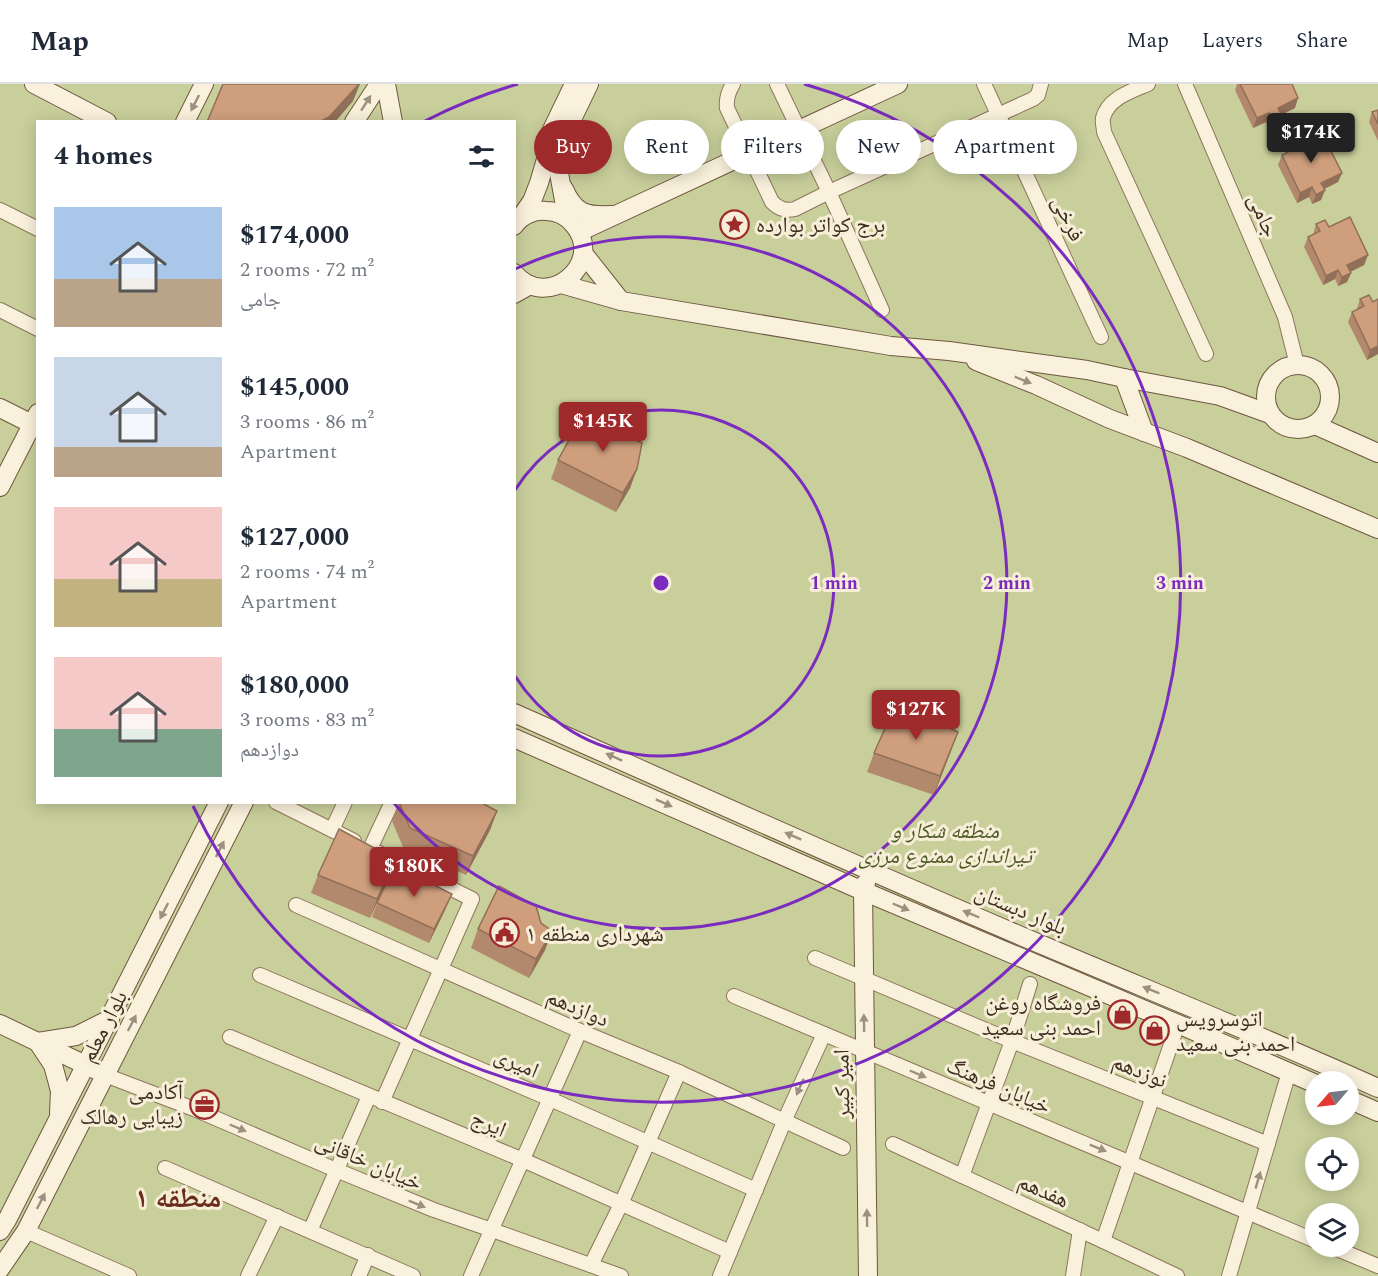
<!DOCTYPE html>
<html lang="en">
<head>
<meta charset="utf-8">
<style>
  :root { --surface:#fff; --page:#f6f6f7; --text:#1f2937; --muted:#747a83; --line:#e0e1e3; --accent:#9e2a2b }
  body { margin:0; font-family:Spectral,"Noto Naskh Arabic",serif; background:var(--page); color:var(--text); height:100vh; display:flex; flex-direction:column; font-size:22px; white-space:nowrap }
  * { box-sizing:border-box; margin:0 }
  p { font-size:20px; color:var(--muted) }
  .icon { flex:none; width:33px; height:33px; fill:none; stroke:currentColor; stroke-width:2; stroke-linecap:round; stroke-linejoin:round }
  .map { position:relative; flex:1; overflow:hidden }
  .side { position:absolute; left:36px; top:36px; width:480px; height:684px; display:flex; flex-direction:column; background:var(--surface); border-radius:0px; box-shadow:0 3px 15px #0003 }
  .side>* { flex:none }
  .hud { position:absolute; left:534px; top:36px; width:570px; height:54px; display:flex; gap:12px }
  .needle { width:39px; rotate:242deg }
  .buttons { position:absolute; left:1305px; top:987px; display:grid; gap:12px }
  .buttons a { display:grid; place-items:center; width:54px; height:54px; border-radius:50%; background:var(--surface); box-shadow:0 3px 15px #0003; font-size:30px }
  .price { position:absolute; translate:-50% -51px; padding:0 14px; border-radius:6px; background:var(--accent); color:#fff; font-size:20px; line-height:39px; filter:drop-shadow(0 2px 3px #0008) }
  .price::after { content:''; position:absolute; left:50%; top:36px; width:18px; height:14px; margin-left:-9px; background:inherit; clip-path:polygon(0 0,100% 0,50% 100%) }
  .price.active { background:#222; color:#fff }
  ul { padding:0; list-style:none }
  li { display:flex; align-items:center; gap:18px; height:150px; padding:0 18px }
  li span { display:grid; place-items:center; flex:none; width:168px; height:120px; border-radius:0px; color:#555 }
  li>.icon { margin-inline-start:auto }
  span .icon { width:72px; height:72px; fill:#fffc; stroke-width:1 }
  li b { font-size:26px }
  h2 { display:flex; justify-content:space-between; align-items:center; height:72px; padding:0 18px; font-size:26px }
  .chip { padding:0 21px; border-radius:27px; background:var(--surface); box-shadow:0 3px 15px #0003; font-size:21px; line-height:54px }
  .chip.active { background:var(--accent); color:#fff }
  header { display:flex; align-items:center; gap:36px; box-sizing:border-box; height:84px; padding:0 30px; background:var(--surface); border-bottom:2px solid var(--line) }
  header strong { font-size:28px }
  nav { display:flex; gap:33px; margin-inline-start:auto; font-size:21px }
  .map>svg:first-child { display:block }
</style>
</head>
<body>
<header>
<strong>Map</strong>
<nav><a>Map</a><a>Layers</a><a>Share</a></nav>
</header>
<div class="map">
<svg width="1378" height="1192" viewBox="0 0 1378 1192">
  <rect width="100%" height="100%" fill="#f0e4c8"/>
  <path fill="#c9cf9b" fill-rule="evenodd" d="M0 0H1378V1192H0ZM38 38H514V718H38ZM1316 998H1348V1030H1316ZM1316 1064H1348V1096H1316ZM1316 1130H1348V1162H1316Z"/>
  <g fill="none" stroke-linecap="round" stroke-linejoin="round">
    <defs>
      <g id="street">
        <path d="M733 0C728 8 726 15 727 24L772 118C779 125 785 127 795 125L829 108 1033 15 1038 11 1041 0"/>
        <polyline points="777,0 829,108 882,226"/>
        <polyline points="984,0 1101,253"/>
        <path d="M1148 0C1132 7 1108 14 1103 34 1102 38 1104 44 1104 48L1206 270"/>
        <polyline points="1185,0 1285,233 1297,281"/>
        <polyline points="0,126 38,145"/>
        <polyline points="0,226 38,245"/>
        <polyline points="276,718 354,757"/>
        <polyline points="332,746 345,718"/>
        <polyline points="370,765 392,718"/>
        <polyline points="379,769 472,815 382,1018"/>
        <polyline points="296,821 580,947 679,988 843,1064"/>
        <polyline points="815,874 1012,957 1268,1060"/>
        <polyline points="260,891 550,1015 756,1106"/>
        <polyline points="734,912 1316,1157"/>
        <polyline points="230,953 523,1076 730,1168"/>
        <polyline points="105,991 194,1025 336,1086 434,1126 492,1146 621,1192"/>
        <polyline points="893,1060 1103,1157 1177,1192"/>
        <polyline points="165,1084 413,1192"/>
        <polyline points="962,1092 1012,957 1030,900"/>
        <polyline points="26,1147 129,1192"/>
        <polyline points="310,1147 369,1012"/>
        <polyline points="1103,1157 1178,940"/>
        <polyline points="1330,1162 1378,1182"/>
        <polyline points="591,1181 621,1120 679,988"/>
        <polyline points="248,1192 277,1132"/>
        <polyline points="359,1192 368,1171"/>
        <polyline points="471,1192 580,947"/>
        <polyline points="720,1192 786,1033 824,950"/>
        <polyline points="1073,1192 1080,1146"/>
        <polyline points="1229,1192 1289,988"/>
      </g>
      <g id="secondary">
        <polyline points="34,0 107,38"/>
        <polyline points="386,0 393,38"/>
        <polyline points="185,38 204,0"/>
        <polyline points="354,38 379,0"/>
        <path d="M564 105C575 130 586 132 611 131"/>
        <polyline points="519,133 521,133 532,117 539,99 547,72 550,50 574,0"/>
        <polyline points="567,133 557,78 562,56 589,0"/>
        <path d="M514 142C521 131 534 126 546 127 558 127 567 132 574 141 606 179 547 229 514 189"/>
        <polyline points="579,148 898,0"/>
        <polyline points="583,169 621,217"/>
        <polyline points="561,200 621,217 891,262 949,267 1087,286 1124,294 1220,312 1270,330"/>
        <polyline points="514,210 530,201"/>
        <polyline points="976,277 1036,301 1110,335 1187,364 1378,445"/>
        <circle cx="1298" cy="313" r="32"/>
        <polyline points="1124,294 1144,348"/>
        <polyline points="0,324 32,340"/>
        <polyline points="1315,341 1378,369"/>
        <polyline points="0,403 38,329"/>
        <path d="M514 629C692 708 869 788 1047 863 1158 910 1269 955 1378 1004"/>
        <polyline points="514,654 863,807 1178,940 1316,1000"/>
        <polyline points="866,799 863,807 868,1192"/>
        <polyline points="0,940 96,986"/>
        <polyline points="38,958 76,952 110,935"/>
        <polyline points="39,960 53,981 60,1007 59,1029"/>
        <polyline points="1348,1015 1378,1028"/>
        <polyline points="0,1147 7,1136 219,718"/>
        <polyline points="0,1185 26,1147 244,718"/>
      </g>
    </defs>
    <use href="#street" stroke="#8d765c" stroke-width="16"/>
    <use href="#secondary" stroke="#6f573f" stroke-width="20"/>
    <use href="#street" stroke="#faf1dc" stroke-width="14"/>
    <use href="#secondary" stroke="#faf1dc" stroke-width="18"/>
  </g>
  <g fill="#b2896c">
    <polygon points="1237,0 1292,0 1295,24 1281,31 1282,32 1278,41 1269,46 1266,38 1253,44 1235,6"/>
    <polygon points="1378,26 1378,57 1369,38 1372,28"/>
    <polygon points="1290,58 1303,61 1342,89 1338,98 1324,105 1325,106 1321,116 1312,120 1309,113 1297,119 1278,81 1282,71 1287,68"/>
    <polygon points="1316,140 1329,143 1368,171 1364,181 1350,188 1351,189 1347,198 1338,202 1335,195 1323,201 1304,163 1308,153 1313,151"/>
    <polygon points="1360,215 1373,218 1378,270 1367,276 1348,238 1352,228 1357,225"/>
    <polygon points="558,376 637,385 630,404 616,428 551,395"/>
    <polygon points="951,667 934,711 867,688 874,669"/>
    <polygon points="399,718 497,727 490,746 466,791 403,763 392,737"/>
    <polygon points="395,775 388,794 370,834 311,809 318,791"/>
    <polygon points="377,819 446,824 429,859 372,833"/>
    <polygon points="541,839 552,847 545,866 529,894 471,864 478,845"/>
  </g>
  <g fill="#916f58">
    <polygon points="359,0 360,0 353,17 335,38 319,38"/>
    <polygon points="1298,14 1295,24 1275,34 1278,24"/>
    <polygon points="1269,29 1266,38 1253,44 1257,34"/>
    <polygon points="1282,32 1278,41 1269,46 1273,36"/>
    <polygon points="1342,89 1338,98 1318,108 1321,99"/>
    <polygon points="1312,103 1309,113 1297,119 1300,109"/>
    <polygon points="1325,106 1321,116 1312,120 1316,111"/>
    <polygon points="1368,171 1364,181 1344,191 1347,181"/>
    <polygon points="1338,186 1335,195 1323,201 1326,192"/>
    <polygon points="1351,189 1347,198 1338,202 1342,193"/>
    <polygon points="1378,262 1378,270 1367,276 1370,266"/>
    <polygon points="637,385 630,404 616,428 623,409"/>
    <polygon points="958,648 951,667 934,711 940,692"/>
    <polygon points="497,727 490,746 466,791 473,772"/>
    <polygon points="395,775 388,794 370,834 377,815"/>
    <polygon points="452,810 446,824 429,859 434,845"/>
    <polygon points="552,847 545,866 529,894 536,875"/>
  </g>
  <g fill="#cf9f7d" stroke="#916f58" stroke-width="1.5">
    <polygon points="223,0 359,0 329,33 319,38 207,38"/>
    <polygon points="1240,0 1292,0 1298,14 1278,24 1282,32 1273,36 1269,29 1257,34"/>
    <polygon points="1378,26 1378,40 1372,28"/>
    <polygon points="1323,51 1342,89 1321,99 1325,106 1316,111 1312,103 1300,109 1282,71 1294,65 1290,58 1299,53 1303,61"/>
    <polygon points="1350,133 1368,171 1347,181 1351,189 1342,193 1338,186 1326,192 1308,153 1320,147 1316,140 1325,136 1329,143"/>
    <polygon points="1369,211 1373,218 1378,215 1378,262 1370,266 1352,228 1364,222 1360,215"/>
    <polygon points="584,329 642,359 637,385 623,409 558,376"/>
    <polygon points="896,620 958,648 940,692 874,669"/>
    <polygon points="399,718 480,718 497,727 473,772 410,744"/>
    <polygon points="339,745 395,775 377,815 318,791"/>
    <polygon points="395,781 452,810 434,845 377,819"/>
    <polygon points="499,802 536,822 541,839 552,847 536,875 478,845"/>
  </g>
  <defs><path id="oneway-solid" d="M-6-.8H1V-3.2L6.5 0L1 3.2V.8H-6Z" transform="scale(1.5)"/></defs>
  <g fill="#9c907e">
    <use href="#oneway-solid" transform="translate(195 19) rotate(117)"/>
    <use href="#oneway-solid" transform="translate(366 19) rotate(-57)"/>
    <use href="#oneway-solid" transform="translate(1023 296) rotate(22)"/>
    <use href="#oneway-solid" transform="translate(614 673) rotate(-156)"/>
    <use href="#oneway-solid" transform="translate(664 719) rotate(24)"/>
    <use href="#oneway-solid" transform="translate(793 752) rotate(-156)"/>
    <use href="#oneway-solid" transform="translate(220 765) rotate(-63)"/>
    <use href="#oneway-solid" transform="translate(901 823) rotate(23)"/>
    <use href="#oneway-solid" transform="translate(164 827) rotate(117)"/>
    <use href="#oneway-solid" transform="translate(971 830) rotate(-157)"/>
    <use href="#oneway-solid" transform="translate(1151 906) rotate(-158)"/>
    <use href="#oneway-solid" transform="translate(132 939) rotate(-63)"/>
    <use href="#oneway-solid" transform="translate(864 939) rotate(-91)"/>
    <use href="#oneway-solid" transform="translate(918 990) rotate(23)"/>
    <use href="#oneway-solid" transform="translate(800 1003) rotate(114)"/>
    <use href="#oneway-solid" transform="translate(238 1044) rotate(23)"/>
    <use href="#oneway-solid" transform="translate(1098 1064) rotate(22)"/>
    <use href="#oneway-solid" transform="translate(1258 1096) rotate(-74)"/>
    <use href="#oneway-solid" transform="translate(41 1117) rotate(-63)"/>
    <use href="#oneway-solid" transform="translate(417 1120) rotate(22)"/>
    <use href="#oneway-solid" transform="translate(867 1134) rotate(-91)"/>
  </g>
  <g fill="none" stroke="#7b2cbf" stroke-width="3">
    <path d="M515 406A173 173 0 1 1 515 592"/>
    <path d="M515 185A346 346 0 1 1 394 719"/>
    <path d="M425 37A519 519 0 0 1 518 0M804 0A519 519 0 1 1 193 722"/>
  </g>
  <defs>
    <symbol id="sight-ring" viewBox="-11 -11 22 22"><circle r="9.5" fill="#f7eed8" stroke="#9e2a2b" stroke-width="1.5"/><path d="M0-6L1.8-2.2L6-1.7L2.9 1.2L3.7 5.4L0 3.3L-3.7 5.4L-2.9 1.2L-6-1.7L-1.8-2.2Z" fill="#9e2a2b"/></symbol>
    <symbol id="civic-ring" viewBox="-11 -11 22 22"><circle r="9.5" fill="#f7eed8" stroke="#9e2a2b" stroke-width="1.5"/><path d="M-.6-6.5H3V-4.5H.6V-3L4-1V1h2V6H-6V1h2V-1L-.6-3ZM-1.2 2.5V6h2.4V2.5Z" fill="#9e2a2b"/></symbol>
    <symbol id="shop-ring" viewBox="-11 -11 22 22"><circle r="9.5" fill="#f7eed8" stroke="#9e2a2b" stroke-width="1.5"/><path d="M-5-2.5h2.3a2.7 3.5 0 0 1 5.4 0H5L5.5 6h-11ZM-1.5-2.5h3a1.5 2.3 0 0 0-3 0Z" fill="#9e2a2b"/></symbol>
    <symbol id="office-ring" viewBox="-11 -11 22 22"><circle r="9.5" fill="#f7eed8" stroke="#9e2a2b" stroke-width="1.5"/><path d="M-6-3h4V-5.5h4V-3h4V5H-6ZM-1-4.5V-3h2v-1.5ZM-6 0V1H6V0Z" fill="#9e2a2b"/></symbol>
  </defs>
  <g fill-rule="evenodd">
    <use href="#sight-ring" x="718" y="124" width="33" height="33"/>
    <use href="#civic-ring" x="488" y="832" width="33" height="33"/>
    <use href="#shop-ring" x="1106" y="914" width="33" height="33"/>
    <use href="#shop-ring" x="1138" y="930" width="33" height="33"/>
    <use href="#office-ring" x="188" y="1004" width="33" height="33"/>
  </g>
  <g text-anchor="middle" stroke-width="6" stroke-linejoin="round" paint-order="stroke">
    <g font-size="22" fill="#3d2e20" stroke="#f7eed8">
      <text transform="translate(1264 131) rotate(67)" y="8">جامی</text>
      <text transform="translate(1069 134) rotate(65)" y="8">فرخی</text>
      <text transform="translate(1021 825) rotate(23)" y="8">بلوار دبستان</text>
      <text transform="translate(578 923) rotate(23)" y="8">دوازدهم</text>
      <text transform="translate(103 942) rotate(-63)" y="8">بلوار معلم</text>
      <text transform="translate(517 978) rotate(23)" y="8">امیری</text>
      <text transform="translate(1140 986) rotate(22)" y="8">نوزدهم</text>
      <text transform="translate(841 1000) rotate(-91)" y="8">امیر کبیر</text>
      <text transform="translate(999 1001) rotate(23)" y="8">خیابان فرهنگ</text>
      <text transform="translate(489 1039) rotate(23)" y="8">ایرج</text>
      <text transform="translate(369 1077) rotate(23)" y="8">خیابان خاقانی</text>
      <text transform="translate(1044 1106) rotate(24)" y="8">هفدهم</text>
    </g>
    <g font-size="22" fill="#3d2e20" stroke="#f7eed8" text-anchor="start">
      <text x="756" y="148">برج کواتر بوارده</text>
      <text x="526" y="857">شهرداری منطقه ۱</text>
      <text x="1101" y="926" text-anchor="end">فروشگاه روغن<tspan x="1101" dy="25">احمد بنی سعید</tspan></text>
      <text x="1176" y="942">اتوسرویس<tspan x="1176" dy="25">احمد بنی سعید</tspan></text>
      <text x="183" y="1015" text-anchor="end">آکادمی<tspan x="183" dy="25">زیبایی رهالک</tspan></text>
    </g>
    <g font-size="22" font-style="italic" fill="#4d5a26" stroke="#f7eed8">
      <text x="945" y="754">منطقه شکار و<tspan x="945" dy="25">تیراندازی ممنوع مرزی</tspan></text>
    </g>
    <g font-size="28" font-weight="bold" fill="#6b2e1e" stroke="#f7eed8">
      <text x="178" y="1123">منطقه ۱</text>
    </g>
  </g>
  <circle cx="661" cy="499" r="9" fill="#7b2cbf" stroke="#f7eed8" stroke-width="3"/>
  <g font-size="18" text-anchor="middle" font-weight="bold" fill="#7b2cbf" stroke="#f7eed8" stroke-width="6" stroke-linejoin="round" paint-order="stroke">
    <text x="834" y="505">1 min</text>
    <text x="1007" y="505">2 min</text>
    <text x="1180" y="505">3 min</text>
  </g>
</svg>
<div class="buttons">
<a><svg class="needle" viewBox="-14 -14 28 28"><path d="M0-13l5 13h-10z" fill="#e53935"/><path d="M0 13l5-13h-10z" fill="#747a83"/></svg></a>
<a><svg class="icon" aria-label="locate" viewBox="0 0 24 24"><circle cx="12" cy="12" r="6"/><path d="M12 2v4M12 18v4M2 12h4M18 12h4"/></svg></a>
<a><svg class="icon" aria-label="layers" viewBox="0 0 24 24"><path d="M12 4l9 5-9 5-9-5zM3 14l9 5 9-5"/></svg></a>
</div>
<b class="price active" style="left:1311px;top:80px">$174K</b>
<b class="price" style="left:603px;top:369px">$145K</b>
<b class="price" style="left:916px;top:657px">$127K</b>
<b class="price" style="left:414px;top:814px">$180K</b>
<div class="hud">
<a class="chip active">Buy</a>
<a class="chip">Rent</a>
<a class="chip">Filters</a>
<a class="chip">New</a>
<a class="chip">Apartment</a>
</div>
<section class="side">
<h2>4 homes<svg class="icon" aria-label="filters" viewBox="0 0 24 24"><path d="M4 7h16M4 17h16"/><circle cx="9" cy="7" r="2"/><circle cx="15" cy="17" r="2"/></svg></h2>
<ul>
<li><span style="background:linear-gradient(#a9c7e8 60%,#b9a48a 0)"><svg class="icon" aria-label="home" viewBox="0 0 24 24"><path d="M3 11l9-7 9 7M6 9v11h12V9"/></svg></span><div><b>$174,000</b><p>2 rooms · 72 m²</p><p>جامی</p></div></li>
<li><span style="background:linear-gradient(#c9d6e8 75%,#b9a48a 0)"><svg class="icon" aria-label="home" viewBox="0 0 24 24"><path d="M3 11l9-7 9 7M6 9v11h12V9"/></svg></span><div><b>$145,000</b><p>3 rooms · 86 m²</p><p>Apartment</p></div></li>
<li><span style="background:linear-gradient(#f6c9c9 60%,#c2b280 0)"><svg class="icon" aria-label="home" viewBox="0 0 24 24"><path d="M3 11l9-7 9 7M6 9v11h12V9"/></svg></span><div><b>$127,000</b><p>2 rooms · 74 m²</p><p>Apartment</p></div></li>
<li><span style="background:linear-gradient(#f6c9c9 60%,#7fa58c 0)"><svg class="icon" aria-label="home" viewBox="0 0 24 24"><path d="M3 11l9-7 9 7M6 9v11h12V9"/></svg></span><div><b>$180,000</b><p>3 rooms · 83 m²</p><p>دوازدهم</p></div></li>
</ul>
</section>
</div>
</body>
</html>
